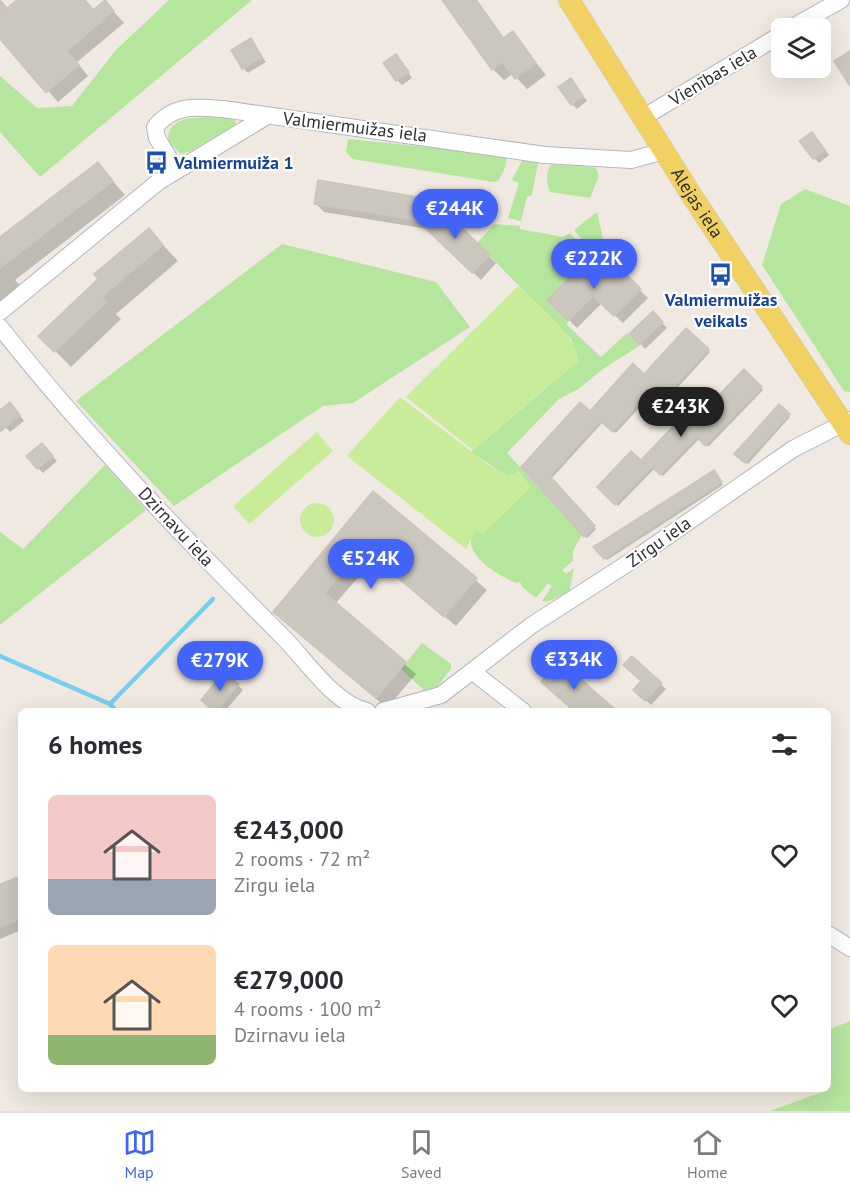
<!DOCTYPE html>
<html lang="en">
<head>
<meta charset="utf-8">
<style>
  :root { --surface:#fff; --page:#f7f7f7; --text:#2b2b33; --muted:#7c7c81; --line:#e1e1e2; --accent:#4264fb }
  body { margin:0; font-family:"PT Sans",sans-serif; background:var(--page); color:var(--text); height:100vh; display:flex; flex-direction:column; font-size:22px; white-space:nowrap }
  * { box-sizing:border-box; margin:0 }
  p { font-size:20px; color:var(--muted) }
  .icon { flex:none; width:33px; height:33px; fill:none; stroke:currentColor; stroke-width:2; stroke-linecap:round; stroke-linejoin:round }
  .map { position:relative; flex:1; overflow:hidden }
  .panel { position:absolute; left:18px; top:708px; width:813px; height:384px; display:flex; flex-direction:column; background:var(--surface); border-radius:9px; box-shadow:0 6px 24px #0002 }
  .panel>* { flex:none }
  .fabs { position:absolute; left:771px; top:18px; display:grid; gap:12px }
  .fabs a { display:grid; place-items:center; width:60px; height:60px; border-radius:9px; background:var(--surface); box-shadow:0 6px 24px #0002; font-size:30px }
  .price { position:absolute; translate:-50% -51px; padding:0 14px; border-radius:21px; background:var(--accent); color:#fff; font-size:20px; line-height:39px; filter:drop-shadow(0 2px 3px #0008) }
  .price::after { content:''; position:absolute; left:50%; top:36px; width:18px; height:14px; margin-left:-9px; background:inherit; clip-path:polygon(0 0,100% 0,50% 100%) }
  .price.selected { background:#222; color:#fff }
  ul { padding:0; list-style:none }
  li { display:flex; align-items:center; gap:18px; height:150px; padding:0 30px }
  li span { display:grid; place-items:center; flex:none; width:168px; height:120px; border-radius:9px; color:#555 }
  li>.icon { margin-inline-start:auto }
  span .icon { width:72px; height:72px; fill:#fffc; stroke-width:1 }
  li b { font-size:26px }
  h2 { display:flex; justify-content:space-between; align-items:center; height:72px; padding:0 30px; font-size:26px }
  .dock { display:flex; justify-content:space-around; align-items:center; height:84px; border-top:2px solid var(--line); background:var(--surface); font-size:16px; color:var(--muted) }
  .dock a { display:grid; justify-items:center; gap:3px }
  .dock .selected { color:var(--accent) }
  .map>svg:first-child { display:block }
</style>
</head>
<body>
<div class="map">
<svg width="850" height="1111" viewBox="0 0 850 1111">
  <rect width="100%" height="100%" fill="#efe9e1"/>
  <g fill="#b6e59e">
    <polygon points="169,0 252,0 40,177 0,132 0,76 37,108 72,106 116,50"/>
    <path d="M212 117 235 120 236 125 191 151 181 154 168 141C168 116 193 118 212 117Z"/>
    <path d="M348 139 506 155C508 164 503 173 498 181L493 182 353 159 346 152Z"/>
    <polygon points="523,159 535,159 538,163 532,195 527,197 521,221 508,218 519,183 512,180"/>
    <path d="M555 162 596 168 599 176 590 198 550 192C546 182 544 169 555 162Z"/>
    <polygon points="805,189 850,206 850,392 844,391 762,265 781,204"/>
    <polygon points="597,212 603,238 594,247 589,247 574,230"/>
    <path d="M495 224 520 226V229L563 237 570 233 591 257 548 300 568 321 567 325 601 357 627 333 639 346 603 369 577 390 559 399 507 453 582 535 573 551V561L562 570 566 574 574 568 569 592 547 602 542 601 552 586 548 583 536 598 523 588 520 582 517 583C502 578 470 559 471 541 472 529 510 483 518 471L509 477 471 452 578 361 571 339 477 243Z"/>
    <polygon points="282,244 436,282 470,327 353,403 323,406 174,506 76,401"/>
    <polygon points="105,465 146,510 0,625 0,532 23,549"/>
    <polygon points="422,643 451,664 451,669 436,688 426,692 401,669"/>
    <polygon points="850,1021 850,1111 770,1111 822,1092 821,1089 828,1089 828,1030"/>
  </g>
  <g fill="#c9ec9a">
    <path d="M518 286C536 304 578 336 578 361L473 450 406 397Z"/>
    <polygon points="400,397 489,465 509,476 519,471 531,487 483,534 476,530 466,549 347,456"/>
    <polygon points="317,432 333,451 249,524 233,506"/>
    <circle cx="317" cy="520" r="17"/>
  </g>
  <g fill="#0003">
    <polygon points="0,0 8,9 19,0 85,0 94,11 105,2 124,23 77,62 88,76 58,102 0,37"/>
    <polygon points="444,0 477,0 504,38 512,33 546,75 527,89 513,74 504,80 493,69"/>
    <polygon points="251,40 266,62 248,73 243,68"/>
    <polygon points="401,61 412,78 402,85 397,80"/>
    <polygon points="571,80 587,101 577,109 572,104"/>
    <polygon points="817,139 829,155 819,163 814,158"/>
    <polygon points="98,164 125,195 15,280 24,290 6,306 0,300 0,239"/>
    <polygon points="423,199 431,207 429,218 439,208 496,263 481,280 428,229 324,212 316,204"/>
    <polygon points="149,230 178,261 116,314 121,319 71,367 41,336"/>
    <polygon points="620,271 648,298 623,323 602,303 577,328 550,300 612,279"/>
    <polygon points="653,313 667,328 645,349 631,334"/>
    <polygon points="686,330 710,352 670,396 659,386 616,433 603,422 551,479 596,529 587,538 523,467 590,413 644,376"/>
    <polygon points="744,371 763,390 708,447 700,438 663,476 655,468 618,506 599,487 686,431"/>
    <polygon points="779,406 790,417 748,464 736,454"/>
    <polygon points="15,409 24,421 10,432 0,421 0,412"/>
    <polygon points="47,450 57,461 43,473 38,468"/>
    <polygon points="716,474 723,485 607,560 596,548"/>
    <polygon points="373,493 487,590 456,626 375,558 335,604 416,674 387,708 286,623"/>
    <polygon points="632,658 666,689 651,705 635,690 643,681"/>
    <polygon points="238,685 243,690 225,711 215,711"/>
    <polygon points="21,877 21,930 0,939 0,886"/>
  </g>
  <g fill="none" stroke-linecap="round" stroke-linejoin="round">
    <g stroke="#75cff0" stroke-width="4.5">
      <polyline points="0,656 110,704 116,711"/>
      <polyline points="110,704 213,599"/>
    </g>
  </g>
  <g fill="#cbc7bf" stroke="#cbc5ba" stroke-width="1.5">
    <polygon points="0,0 7,8 17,0 85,0 93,10 105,0 114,11 67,51 79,65 46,93 0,39"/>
    <polygon points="442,0 475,0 503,38 513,31 536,63 515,79 503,62 492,70"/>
    <polygon points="251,38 262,57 242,69 231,50"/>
    <polygon points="850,51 850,86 834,61"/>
    <polygon points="396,54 409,72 396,81 383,63"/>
    <polygon points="571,78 583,96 571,105 558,87"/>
    <polygon points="812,132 825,150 813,159 799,141"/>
    <polygon points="98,162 113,181 0,268 0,237"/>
    <polygon points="318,180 424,198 420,221 314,204"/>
    <polygon points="439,206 490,255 472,273 421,224"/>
    <polygon points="149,228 163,245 102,297 107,302 54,352 38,336 98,279 94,274"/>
    <polygon points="591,257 612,277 620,268 641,289 614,316 593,296 568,321 547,300"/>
    <polygon points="653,311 663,322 639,345 629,334"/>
    <polygon points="686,328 709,349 667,395 656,385 613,432 600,421 550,476 595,526 584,537 521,467 580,402 590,411 633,363 644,374"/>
    <polygon points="744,369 762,387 705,446 697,437 660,475 652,467 615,505 597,487 631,451 641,460 678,421 686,429"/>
    <polygon points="10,402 20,415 0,432 0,410"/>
    <polygon points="779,404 790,414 745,463 734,454"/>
    <polygon points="42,443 53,456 37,469 26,456"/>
    <polygon points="714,470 722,482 604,559 593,547"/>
    <polygon points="373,491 477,578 444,617 363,548 325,593 406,662 376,698 273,612"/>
    <polygon points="632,656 662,683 645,701 633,690 641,681 623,665"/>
    <polygon points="560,661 617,711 574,711 541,682"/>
    <polygon points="224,672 239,684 217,711 213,711 201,700"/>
    <polygon points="21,876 21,919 0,927 0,884"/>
  </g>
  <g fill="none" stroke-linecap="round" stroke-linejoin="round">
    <defs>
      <g id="minor">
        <polyline points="791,28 841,0"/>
        <polyline points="644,117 782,34"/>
        <path d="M176 170 157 138 155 127C174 104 196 107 223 109L545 155 631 160 653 154 662 148"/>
        <polyline points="0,312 158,182 267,116"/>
        <path d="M0 327C87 437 184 538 283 637 305 659 335 705 367 711"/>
        <polyline points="473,672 523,711"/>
        <polyline points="383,711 441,695 532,625 636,558 793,449 850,420"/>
        <polyline points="828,934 850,948"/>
      </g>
      <g id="major">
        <path id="s1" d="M569 0 694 199 850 434"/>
      </g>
    </defs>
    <use href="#minor" stroke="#b4b7c1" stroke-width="18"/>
    <use href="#major" stroke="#c9c9c9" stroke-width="22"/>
    <use href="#minor" stroke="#fff" stroke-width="16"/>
    <use href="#major" stroke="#f2d163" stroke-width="21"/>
  </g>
  <defs>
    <symbol id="bus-bare" viewBox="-9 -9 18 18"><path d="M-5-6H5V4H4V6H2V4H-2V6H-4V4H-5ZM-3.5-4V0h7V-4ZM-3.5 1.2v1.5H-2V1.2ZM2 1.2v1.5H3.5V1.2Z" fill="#1a4fb4" stroke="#fff" stroke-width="2.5" paint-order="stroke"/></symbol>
  </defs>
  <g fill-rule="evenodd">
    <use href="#bus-bare" x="140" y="146" width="33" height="33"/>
    <use href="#bus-bare" x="704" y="258" width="33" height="33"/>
  </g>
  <g text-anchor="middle" stroke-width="4.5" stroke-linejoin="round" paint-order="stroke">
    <g font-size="18" fill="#2e2e2e" stroke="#fff">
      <text transform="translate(713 76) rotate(-31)" y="6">Vienības iela</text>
      <text transform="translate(355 127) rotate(7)" y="6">Valmiermuižas iela</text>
      <text dy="6" stroke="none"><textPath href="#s1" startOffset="240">Alejas iela</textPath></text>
      <text transform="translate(176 527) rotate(47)" y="6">Dzirnavu iela</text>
      <text transform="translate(659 542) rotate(-35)" y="6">Zirgu iela</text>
    </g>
    <g font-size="18" font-weight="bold" fill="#164399" stroke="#fff" text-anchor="start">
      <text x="174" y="169">Valmiermuiža 1</text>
      <text x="721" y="306" text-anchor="middle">Valmiermuižas<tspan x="721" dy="21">veikals</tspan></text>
    </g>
  </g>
</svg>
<div class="fabs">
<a><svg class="icon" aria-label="layers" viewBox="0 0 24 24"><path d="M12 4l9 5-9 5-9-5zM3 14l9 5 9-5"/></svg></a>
</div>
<b class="price" style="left:455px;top:240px">€244K</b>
<b class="price" style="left:594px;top:290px">€222K</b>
<b class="price selected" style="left:681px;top:438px">€243K</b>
<b class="price" style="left:371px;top:590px">€524K</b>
<b class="price" style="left:574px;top:691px">€334K</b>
<b class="price" style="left:220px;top:692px">€279K</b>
<section class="panel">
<h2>6 homes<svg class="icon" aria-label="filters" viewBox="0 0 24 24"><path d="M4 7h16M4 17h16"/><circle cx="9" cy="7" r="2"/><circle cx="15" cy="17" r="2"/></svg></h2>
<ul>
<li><span style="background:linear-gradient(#f6c9c9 70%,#9aa5b1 0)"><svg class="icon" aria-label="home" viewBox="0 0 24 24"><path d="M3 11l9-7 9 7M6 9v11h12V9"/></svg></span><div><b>€243,000</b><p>2 rooms · 72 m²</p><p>Zirgu iela</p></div><svg class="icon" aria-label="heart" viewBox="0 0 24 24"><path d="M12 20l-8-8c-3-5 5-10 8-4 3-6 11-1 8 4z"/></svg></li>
<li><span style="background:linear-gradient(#ffd9b3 75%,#8fb573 0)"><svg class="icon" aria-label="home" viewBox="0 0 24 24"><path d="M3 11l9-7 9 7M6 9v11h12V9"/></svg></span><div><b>€279,000</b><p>4 rooms · 100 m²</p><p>Dzirnavu iela</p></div><svg class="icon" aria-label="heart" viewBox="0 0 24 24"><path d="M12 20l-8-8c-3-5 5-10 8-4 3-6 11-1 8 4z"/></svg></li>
</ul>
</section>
</div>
<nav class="dock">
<a class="selected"><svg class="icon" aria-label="map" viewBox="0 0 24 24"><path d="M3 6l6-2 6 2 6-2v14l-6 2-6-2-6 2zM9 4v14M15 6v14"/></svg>Map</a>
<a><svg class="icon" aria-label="saved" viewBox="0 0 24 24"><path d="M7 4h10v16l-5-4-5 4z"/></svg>Saved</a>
<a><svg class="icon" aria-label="home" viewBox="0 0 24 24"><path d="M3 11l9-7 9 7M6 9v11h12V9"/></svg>Home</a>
</nav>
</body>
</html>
